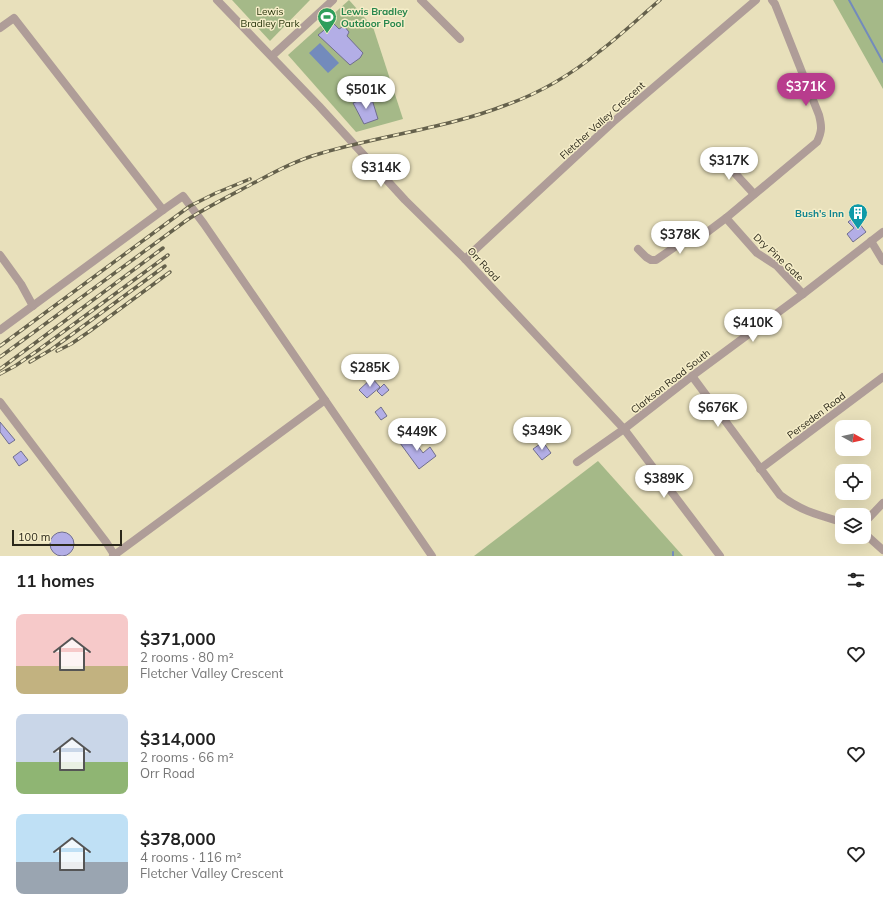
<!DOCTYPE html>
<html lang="en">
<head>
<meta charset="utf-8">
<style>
  :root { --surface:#fff; --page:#f2f2f2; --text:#222; --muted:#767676; --accent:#b83c8d }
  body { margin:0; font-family:Mulish,sans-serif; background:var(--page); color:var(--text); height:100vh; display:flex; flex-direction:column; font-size:15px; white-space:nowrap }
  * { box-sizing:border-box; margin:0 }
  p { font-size:13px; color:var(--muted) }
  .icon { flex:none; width:22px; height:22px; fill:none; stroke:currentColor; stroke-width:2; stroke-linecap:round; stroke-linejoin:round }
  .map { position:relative; height:556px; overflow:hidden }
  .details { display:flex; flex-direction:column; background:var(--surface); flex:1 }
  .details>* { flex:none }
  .needle { width:26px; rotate:98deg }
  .fabs { position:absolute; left:835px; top:420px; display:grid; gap:8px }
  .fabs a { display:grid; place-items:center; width:36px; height:36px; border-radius:8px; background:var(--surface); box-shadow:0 4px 16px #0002; font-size:20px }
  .scale { position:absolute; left:12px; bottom:10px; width:110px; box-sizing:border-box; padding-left:4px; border:2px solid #2b281a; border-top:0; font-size:11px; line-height:14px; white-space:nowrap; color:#2b281a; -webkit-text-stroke:3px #f5edc8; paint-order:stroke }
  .price { position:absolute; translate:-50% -34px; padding:0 9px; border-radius:14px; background:#fff; color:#222; font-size:13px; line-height:26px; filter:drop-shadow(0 1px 2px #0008) }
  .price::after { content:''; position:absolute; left:50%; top:24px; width:12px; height:9px; margin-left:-6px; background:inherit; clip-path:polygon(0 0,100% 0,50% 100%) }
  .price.current { background:var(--accent); color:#fff }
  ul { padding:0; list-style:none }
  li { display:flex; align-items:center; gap:12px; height:100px; padding:0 16px }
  li span { display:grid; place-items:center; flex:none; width:112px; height:80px; border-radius:8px; color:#555 }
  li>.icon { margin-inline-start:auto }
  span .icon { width:48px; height:48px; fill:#fffc; stroke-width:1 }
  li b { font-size:17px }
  h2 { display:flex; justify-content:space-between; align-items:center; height:48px; padding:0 16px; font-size:17px }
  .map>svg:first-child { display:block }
</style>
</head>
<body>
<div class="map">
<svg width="883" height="556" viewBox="0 0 883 556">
  <rect width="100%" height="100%" fill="#e8e0bb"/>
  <g fill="#a5b988">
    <polygon points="232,0 310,0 270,41"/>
    <polygon points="349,0 373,27 403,119 356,132 288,55"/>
    <polygon points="833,0 883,0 883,89"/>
    <polygon points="598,461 683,556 474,556"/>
  </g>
  <polygon fill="#738bbc" points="320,43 339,63 328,73 309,53"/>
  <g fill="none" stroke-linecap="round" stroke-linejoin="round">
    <g stroke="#738bbc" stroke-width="2">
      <polyline points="849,0 883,62"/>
      <polyline points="673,552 673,556"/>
    </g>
  </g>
  <g fill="#b3aee6" stroke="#706e8d">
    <polygon points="333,23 339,29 344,26 349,32 347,36 363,53 360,58 350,65 318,35"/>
    <polygon points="371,96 378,119 364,124 353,103"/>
    <polygon points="857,215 862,221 859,223 866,232 853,242 847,234 854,228 848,222"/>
    <polygon points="372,378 380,387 367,398 359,390"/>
    <polygon points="384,384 389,390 382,396 377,391"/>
    <polygon points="381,407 387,416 381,420 375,412"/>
    <polygon points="0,422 15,440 9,444 0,432"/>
    <polygon points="410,435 423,453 430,447 436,456 419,469 400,443"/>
    <polygon points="543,442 551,453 542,460 533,449"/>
    <polygon points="21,451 28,460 19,466 13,457"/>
    <circle cx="62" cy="544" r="12"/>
  </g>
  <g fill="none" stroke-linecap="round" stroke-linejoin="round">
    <g stroke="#af9d98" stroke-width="8">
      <polyline points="217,0 319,106 405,200 465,259 624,429 720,556"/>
      <polyline points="421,0 460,39"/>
      <polyline points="0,28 14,18 163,210 0,330"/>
      <polyline points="272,56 333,0"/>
      <polyline points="726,155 732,170 754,194"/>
      <polyline points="163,210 183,196 204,224 432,556"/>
      <polyline points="726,218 757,253 777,266 803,294"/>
      <polyline points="871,241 883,261"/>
      <path d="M638 249 646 257 651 260H656L679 244 688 240 697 238 706 233 726 218 817 142C822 131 822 127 819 115L775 4 772 0"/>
      <polyline points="0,255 21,284 33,306"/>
      <polyline points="465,259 613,122 756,0"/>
      <path d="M692 376 780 495C801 511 818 515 842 522"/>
      <polyline points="0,402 106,542 115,556"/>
      <polyline points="577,462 624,429 692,376 803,294 883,232"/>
      <polyline points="760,469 883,377"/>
      <polyline points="864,523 883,503"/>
      <polyline points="864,533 883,550"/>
      <polyline points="113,556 325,400"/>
    </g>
    <defs>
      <g id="rail">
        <polyline points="0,346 190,206 216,193 250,179"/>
        <polyline points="57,351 71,344 90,331 170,272"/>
        <path d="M0 357 187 220C207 207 229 196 250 185 273 173 296 160 322 153 383 135 447 128 506 105 540 93 572 74 600 51 621 35 640 17 660 0"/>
        <polyline points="30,362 52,349 165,266"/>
        <polyline points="0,369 163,248"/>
        <polyline points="0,374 15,366 37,351 168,255"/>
      </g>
    </defs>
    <use href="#rail" stroke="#65614c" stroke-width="3.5"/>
    <use href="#rail" stroke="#f5edc8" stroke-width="2" stroke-dasharray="6" stroke-linecap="butt"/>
  </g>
  <defs>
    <symbol id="stadium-pin" viewBox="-11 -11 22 30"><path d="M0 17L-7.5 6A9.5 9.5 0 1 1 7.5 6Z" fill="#2e9e5b" stroke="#f5edc8"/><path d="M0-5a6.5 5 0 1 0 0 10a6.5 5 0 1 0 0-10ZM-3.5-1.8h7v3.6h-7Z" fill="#fff"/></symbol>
    <symbol id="building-pin" viewBox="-11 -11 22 30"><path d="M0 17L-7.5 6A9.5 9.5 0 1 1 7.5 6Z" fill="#0f9aa8" stroke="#f5edc8"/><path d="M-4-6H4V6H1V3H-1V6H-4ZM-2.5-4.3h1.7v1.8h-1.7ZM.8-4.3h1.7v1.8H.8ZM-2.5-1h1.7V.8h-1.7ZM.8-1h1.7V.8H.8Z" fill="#fff"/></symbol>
  </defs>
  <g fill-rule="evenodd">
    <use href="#stadium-pin" x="316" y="6" width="22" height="30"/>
    <use href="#building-pin" x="847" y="202" width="22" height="30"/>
  </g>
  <g text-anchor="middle" stroke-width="3" stroke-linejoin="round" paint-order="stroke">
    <g font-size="10" fill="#27340b" stroke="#f5edc8">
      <text x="270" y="15">Lewis<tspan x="270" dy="12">Bradley Park</tspan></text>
    </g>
    <g font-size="10" font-weight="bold" fill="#27864d" stroke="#f5edc8" text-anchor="start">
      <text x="341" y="15">Lewis Bradley<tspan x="341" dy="12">Outdoor Pool</tspan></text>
    </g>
    <g font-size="10" fill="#2b281a" stroke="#f5edc8">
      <text transform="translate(602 120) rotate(-42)" y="4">Fletcher Valley Crescent</text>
      <text transform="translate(779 257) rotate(43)" y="4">Dry Pine Gate</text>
      <text transform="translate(484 264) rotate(47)" y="4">Orr Road</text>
      <text transform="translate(670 381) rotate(-38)" y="4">Clarkson Road South</text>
      <text transform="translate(816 415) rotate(-37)" y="4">Perseden Road</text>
    </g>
    <g font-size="10" font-weight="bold" fill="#0d838f" stroke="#f5edc8" text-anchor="end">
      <text x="844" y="217">Bush's Inn</text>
    </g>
  </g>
</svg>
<div class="fabs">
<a><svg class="needle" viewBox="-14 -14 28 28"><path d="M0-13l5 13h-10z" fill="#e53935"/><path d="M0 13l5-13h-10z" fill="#767676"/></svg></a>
<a><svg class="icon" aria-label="locate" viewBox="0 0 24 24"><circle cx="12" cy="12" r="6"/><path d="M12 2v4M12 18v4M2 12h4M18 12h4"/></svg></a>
<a><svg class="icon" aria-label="layers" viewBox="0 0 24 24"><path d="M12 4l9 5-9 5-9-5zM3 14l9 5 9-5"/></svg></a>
</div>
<div class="scale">100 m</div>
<b class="price current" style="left:806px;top:107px">$371K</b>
<b class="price" style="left:366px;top:110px">$501K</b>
<b class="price" style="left:729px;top:181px">$317K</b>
<b class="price" style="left:381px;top:188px">$314K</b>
<b class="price" style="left:680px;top:255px">$378K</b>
<b class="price" style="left:753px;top:343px">$410K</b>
<b class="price" style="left:370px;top:388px">$285K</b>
<b class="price" style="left:718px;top:428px">$676K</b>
<b class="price" style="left:542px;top:451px">$349K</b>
<b class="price" style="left:417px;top:452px">$449K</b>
<b class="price" style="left:664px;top:499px">$389K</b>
</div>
<section class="details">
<h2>11 homes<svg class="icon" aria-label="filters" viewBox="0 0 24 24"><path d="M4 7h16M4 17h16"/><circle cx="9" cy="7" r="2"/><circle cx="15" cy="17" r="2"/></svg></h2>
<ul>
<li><span style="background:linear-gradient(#f6c9c9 65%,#c2b280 0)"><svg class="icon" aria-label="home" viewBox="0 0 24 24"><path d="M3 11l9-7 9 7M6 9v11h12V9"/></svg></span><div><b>$371,000</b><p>2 rooms · 80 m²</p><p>Fletcher Valley Crescent</p></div><svg class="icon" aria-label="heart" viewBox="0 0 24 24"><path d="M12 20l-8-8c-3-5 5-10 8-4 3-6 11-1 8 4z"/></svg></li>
<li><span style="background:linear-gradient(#c9d6e8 60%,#8fb573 0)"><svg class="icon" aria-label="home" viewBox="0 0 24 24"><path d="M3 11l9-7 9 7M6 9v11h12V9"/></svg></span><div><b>$314,000</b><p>2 rooms · 66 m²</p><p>Orr Road</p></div><svg class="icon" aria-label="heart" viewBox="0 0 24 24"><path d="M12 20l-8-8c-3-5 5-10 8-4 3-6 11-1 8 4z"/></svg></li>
<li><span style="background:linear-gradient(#bfe0f5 60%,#9aa5b1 0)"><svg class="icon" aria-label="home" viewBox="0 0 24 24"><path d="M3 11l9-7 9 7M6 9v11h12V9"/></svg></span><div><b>$378,000</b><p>4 rooms · 116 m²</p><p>Fletcher Valley Crescent</p></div><svg class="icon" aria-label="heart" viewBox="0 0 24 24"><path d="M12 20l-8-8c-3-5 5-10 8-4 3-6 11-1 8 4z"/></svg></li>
</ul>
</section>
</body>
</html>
